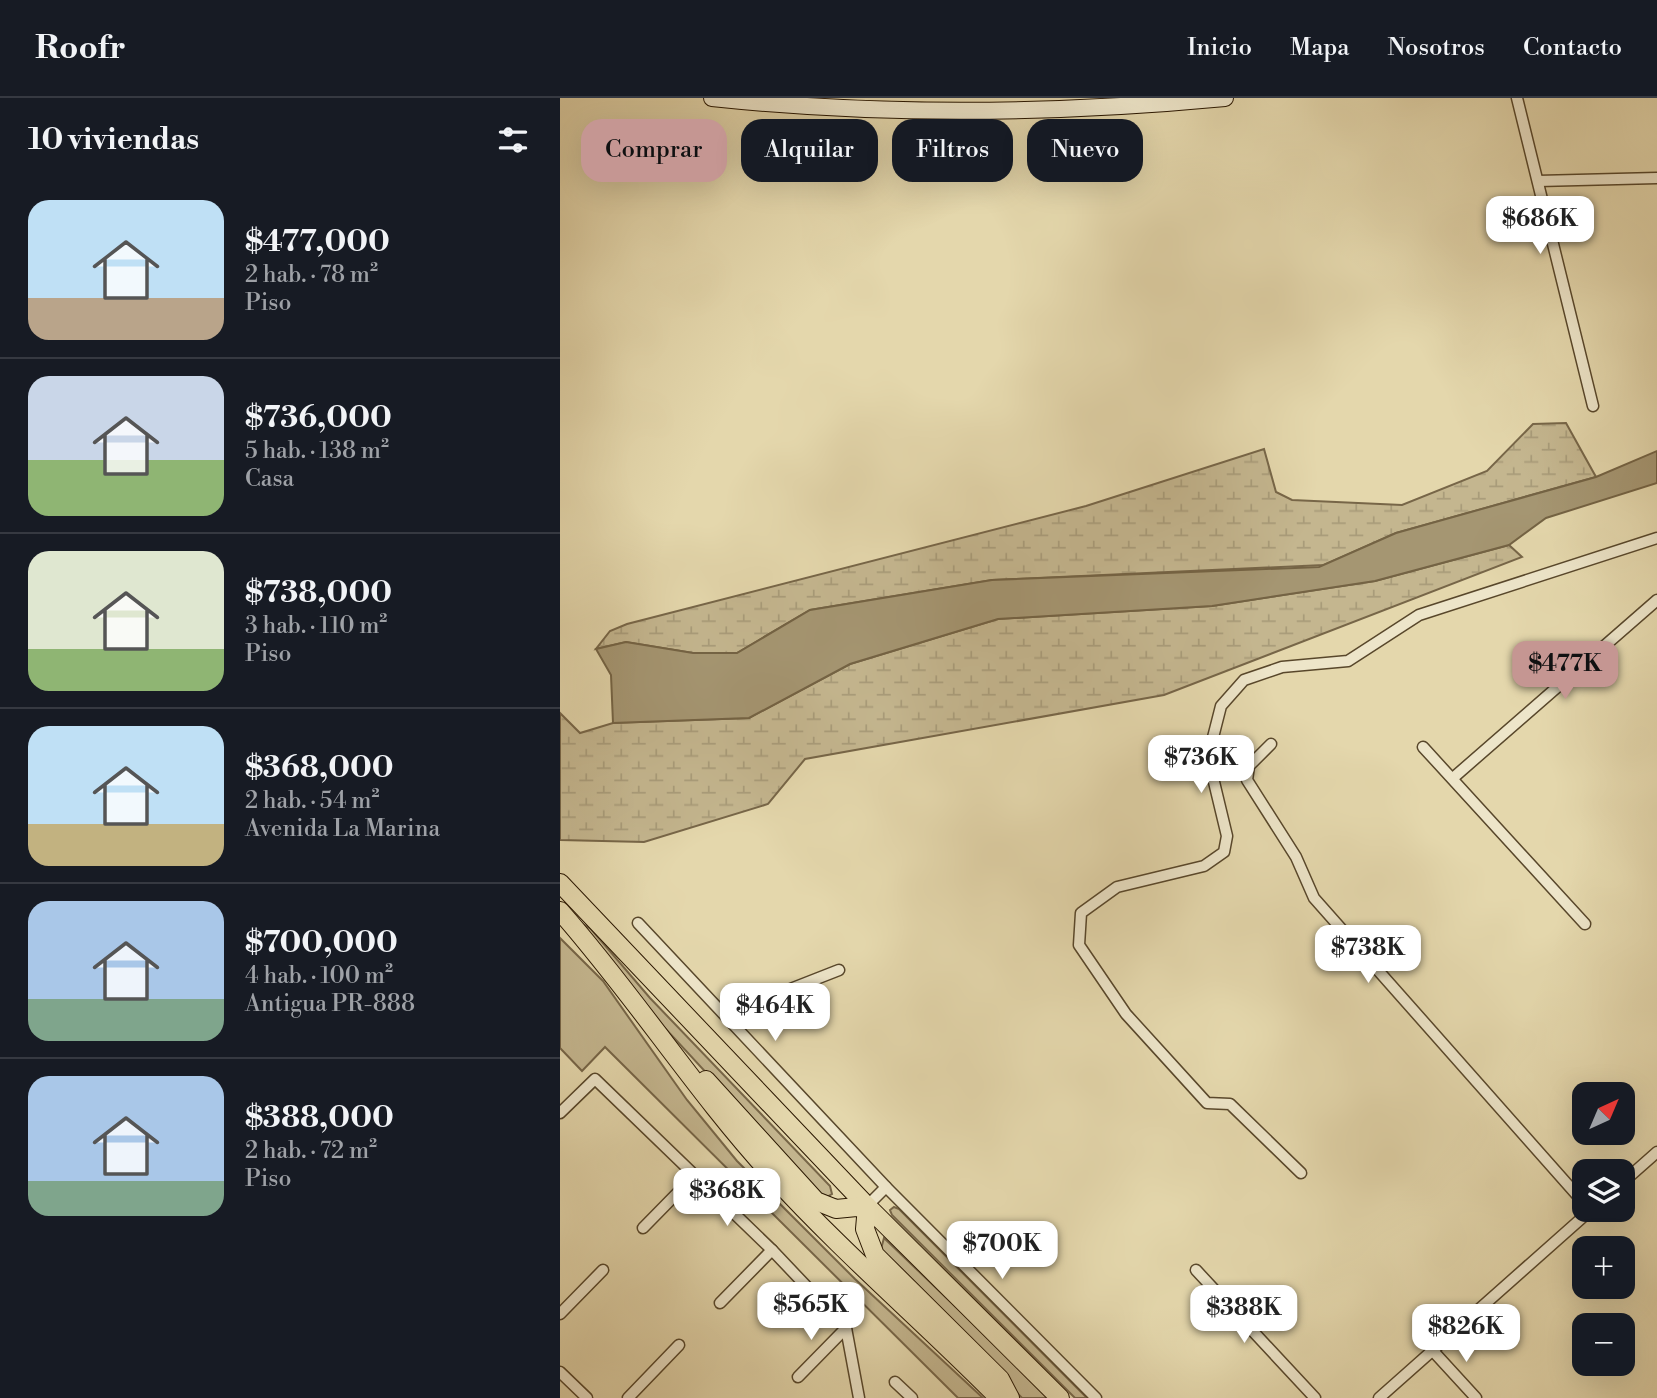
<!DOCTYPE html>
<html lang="es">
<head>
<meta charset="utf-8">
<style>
  :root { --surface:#171b24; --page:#20242c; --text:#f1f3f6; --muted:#9ea1a6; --line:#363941; --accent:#c59692 }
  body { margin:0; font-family:"Libre Bodoni",serif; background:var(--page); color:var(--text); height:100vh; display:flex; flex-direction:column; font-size:26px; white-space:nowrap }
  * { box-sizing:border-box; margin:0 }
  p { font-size:23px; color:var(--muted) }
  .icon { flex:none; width:38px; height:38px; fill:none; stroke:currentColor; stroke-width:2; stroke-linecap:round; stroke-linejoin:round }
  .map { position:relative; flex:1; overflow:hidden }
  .drawer { display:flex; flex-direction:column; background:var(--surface); width:560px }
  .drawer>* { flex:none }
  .top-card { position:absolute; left:21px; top:21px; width:665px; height:63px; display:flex; gap:14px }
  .needle { width:46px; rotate:44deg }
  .tools { position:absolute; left:1012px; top:984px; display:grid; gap:14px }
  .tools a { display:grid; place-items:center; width:63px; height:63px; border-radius:14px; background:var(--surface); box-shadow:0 7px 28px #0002; font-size:35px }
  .price { position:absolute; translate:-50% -60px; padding:0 16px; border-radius:14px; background:#fff; color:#222; font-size:23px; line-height:46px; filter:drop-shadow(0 2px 4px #0008) }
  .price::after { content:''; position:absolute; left:50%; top:42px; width:21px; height:16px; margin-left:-10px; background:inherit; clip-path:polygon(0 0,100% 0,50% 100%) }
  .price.on { background:var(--accent); color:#111 }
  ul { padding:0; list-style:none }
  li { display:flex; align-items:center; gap:21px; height:175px; padding:0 28px }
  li+li { border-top:2px solid var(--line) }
  li span { display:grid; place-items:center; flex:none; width:196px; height:140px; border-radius:21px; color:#555 }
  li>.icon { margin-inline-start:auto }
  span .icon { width:84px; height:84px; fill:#fffc; stroke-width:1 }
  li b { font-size:30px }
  h2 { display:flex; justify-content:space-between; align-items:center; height:84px; padding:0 28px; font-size:30px }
  .tag { padding:0 24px; border-radius:21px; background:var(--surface); box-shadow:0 7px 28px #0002; font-size:24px; line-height:63px }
  .tag.on { background:var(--accent); color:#111 }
  header { display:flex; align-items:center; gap:42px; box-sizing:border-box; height:98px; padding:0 35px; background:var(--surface); border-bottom:2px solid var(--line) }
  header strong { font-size:33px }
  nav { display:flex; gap:38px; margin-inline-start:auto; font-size:24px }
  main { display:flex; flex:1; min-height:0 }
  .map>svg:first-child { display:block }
</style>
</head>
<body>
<header>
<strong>Roofr</strong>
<nav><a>Inicio</a><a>Mapa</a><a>Nosotros</a><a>Contacto</a></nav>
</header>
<main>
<section class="drawer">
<h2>10 viviendas<svg class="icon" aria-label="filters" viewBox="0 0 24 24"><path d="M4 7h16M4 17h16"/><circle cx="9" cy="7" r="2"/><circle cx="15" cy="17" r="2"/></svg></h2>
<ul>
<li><span style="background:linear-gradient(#bfe0f5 70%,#b9a48a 0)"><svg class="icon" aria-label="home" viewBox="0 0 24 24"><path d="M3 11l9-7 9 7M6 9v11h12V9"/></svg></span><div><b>$477,000</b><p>2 hab. · 78 m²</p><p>Piso</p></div></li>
<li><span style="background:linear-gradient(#c9d6e8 60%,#8fb573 0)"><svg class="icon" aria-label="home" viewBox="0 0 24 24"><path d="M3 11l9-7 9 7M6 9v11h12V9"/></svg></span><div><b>$736,000</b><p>5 hab. · 138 m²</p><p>Casa</p></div></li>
<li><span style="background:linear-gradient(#dfe7d0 70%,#8fb573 0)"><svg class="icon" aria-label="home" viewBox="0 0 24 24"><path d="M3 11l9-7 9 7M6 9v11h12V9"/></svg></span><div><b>$738,000</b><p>3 hab. · 110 m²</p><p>Piso</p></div></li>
<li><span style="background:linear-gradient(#bfe0f5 70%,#c2b280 0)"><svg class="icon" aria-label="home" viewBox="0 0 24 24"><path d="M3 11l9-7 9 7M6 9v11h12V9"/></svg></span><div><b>$368,000</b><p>2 hab. · 54 m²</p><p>Avenida La Marina</p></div></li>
<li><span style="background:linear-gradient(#a9c7e8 70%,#7fa58c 0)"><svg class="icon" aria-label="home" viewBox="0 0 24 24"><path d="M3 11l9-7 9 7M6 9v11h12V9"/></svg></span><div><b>$700,000</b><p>4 hab. · 100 m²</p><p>Antigua PR-888</p></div></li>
<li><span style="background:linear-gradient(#a9c7e8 75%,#7fa58c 0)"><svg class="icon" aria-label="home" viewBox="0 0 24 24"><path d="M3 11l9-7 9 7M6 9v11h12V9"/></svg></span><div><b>$388,000</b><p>2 hab. · 72 m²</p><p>Piso</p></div></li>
</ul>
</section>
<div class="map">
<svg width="1097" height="1300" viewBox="0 0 1097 1300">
  <defs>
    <pattern id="wetland-marsh" width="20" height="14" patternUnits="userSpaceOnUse" patternTransform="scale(1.75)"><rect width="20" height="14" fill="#c4b68f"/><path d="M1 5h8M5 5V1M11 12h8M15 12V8" fill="none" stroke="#a99c7a"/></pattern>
  </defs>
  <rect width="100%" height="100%" fill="#e4d7ac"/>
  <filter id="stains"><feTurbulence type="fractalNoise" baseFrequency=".00286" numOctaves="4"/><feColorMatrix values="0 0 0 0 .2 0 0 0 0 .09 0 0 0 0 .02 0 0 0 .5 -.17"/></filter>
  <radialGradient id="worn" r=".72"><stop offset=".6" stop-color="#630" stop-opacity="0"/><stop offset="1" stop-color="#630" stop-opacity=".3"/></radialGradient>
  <g fill="#c4b68f" stroke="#776648" stroke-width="2">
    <polygon points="21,825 31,831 90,900 270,1088 272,1096 263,1101 79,902"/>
    <polygon points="0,840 43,883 127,1002 177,1063 295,1181 423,1300 398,1300 45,949 22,973 0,950"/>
    <polygon points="334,1109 339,1111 527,1300 515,1300 332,1117 330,1112"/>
    <polygon points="324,1140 491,1300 462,1300 321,1151"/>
  </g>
  <g fill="url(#wetland-marsh)" stroke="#776648" stroke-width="2">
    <polygon points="1006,325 1036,379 836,435 764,467 432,482 250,512 177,555 133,555 66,544 36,551 50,533 67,526 526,408 704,351 716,394 732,402 842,407 927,373 973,326"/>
    <polygon points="949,447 962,459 604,597 245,661 208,706 84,744 0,742 0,615 20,635 53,625 189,620 290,566 438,521 652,508 815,483"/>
  </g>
  <polygon fill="#a59672" stroke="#746344" stroke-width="2" points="1097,353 1097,385 986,420 949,447 815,483 652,508 438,521 290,566 189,620 53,625 51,577 36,551 66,544 133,555 177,555 250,512 432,482 759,469 836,435 1036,379"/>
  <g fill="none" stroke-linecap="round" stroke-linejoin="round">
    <defs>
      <g id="street">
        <polyline points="957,0 1033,308"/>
        <polyline points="978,83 1097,80"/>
        <polyline points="711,646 689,668 687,682 736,759 754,800 1024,1105"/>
        <polyline points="863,649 1025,826"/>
        <polyline points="893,680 1097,502"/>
        <polyline points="78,825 326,1089 536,1300"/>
        <polyline points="171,921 187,908 279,872"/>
        <polyline points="0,1015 35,981 212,1152 286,1230 299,1300"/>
        <polyline points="741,1075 670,1006 647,1005 566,916 519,847 521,815 557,789 644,768 664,754 667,738 648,659 661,608 684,582 722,569 788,563 859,517 1097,440"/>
        <polyline points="1062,1085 1097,1054"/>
        <polyline points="307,1108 326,1089"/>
        <polyline points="83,1130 135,1077"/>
        <polyline points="636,1172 755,1300"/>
        <polyline points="160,1205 212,1152"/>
        <polyline points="0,1216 43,1172"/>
        <polyline points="873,1253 916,1300"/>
        <polyline points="0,1274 27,1300"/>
        <polyline points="238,1279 286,1230"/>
        <polyline points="335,1284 352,1300"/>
        <polyline points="68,1300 119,1247"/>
        <polyline points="819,1300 1032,1111"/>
      </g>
      <path id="secondary" d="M152 0C322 18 495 16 665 0"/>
      <g id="primary">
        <polyline points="0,785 307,1108 500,1300"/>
        <path d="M0 813C75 898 136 994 212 1077 284 1156 365 1225 439 1300"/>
        <polyline points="146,982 256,1103 276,1111 307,1108 305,1131 315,1157 440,1281 450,1300"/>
      </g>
    </defs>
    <use href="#street" stroke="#58472b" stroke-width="13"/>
    <use href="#secondary" stroke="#2a1700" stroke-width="18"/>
    <use href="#primary" stroke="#2a1700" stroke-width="20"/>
    <use href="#street" stroke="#ede5c9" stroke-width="10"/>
    <use href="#secondary" stroke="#ede5c9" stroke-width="16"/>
    <use href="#primary" stroke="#e4d7ac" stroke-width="18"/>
  </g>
  <rect width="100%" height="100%" filter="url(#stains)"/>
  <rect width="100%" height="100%" fill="url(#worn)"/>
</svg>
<div class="tools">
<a><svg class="needle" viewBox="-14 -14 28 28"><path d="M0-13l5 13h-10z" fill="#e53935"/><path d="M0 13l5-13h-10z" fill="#9ea1a6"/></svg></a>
<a><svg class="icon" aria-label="layers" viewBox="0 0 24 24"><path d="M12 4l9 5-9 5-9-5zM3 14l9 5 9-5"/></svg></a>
<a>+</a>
<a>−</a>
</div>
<b class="price" style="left:980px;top:158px">$686K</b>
<b class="price on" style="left:1005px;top:603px">$477K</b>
<b class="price" style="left:641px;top:697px">$736K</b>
<b class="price" style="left:808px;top:887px">$738K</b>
<b class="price" style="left:215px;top:945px">$464K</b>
<b class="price" style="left:167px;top:1130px">$368K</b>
<b class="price" style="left:442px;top:1183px">$700K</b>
<b class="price" style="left:251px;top:1244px">$565K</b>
<b class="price" style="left:684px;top:1247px">$388K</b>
<b class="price" style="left:906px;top:1266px">$826K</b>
<div class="top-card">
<a class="tag on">Comprar</a>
<a class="tag">Alquilar</a>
<a class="tag">Filtros</a>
<a class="tag">Nuevo</a>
</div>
</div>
</main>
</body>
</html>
